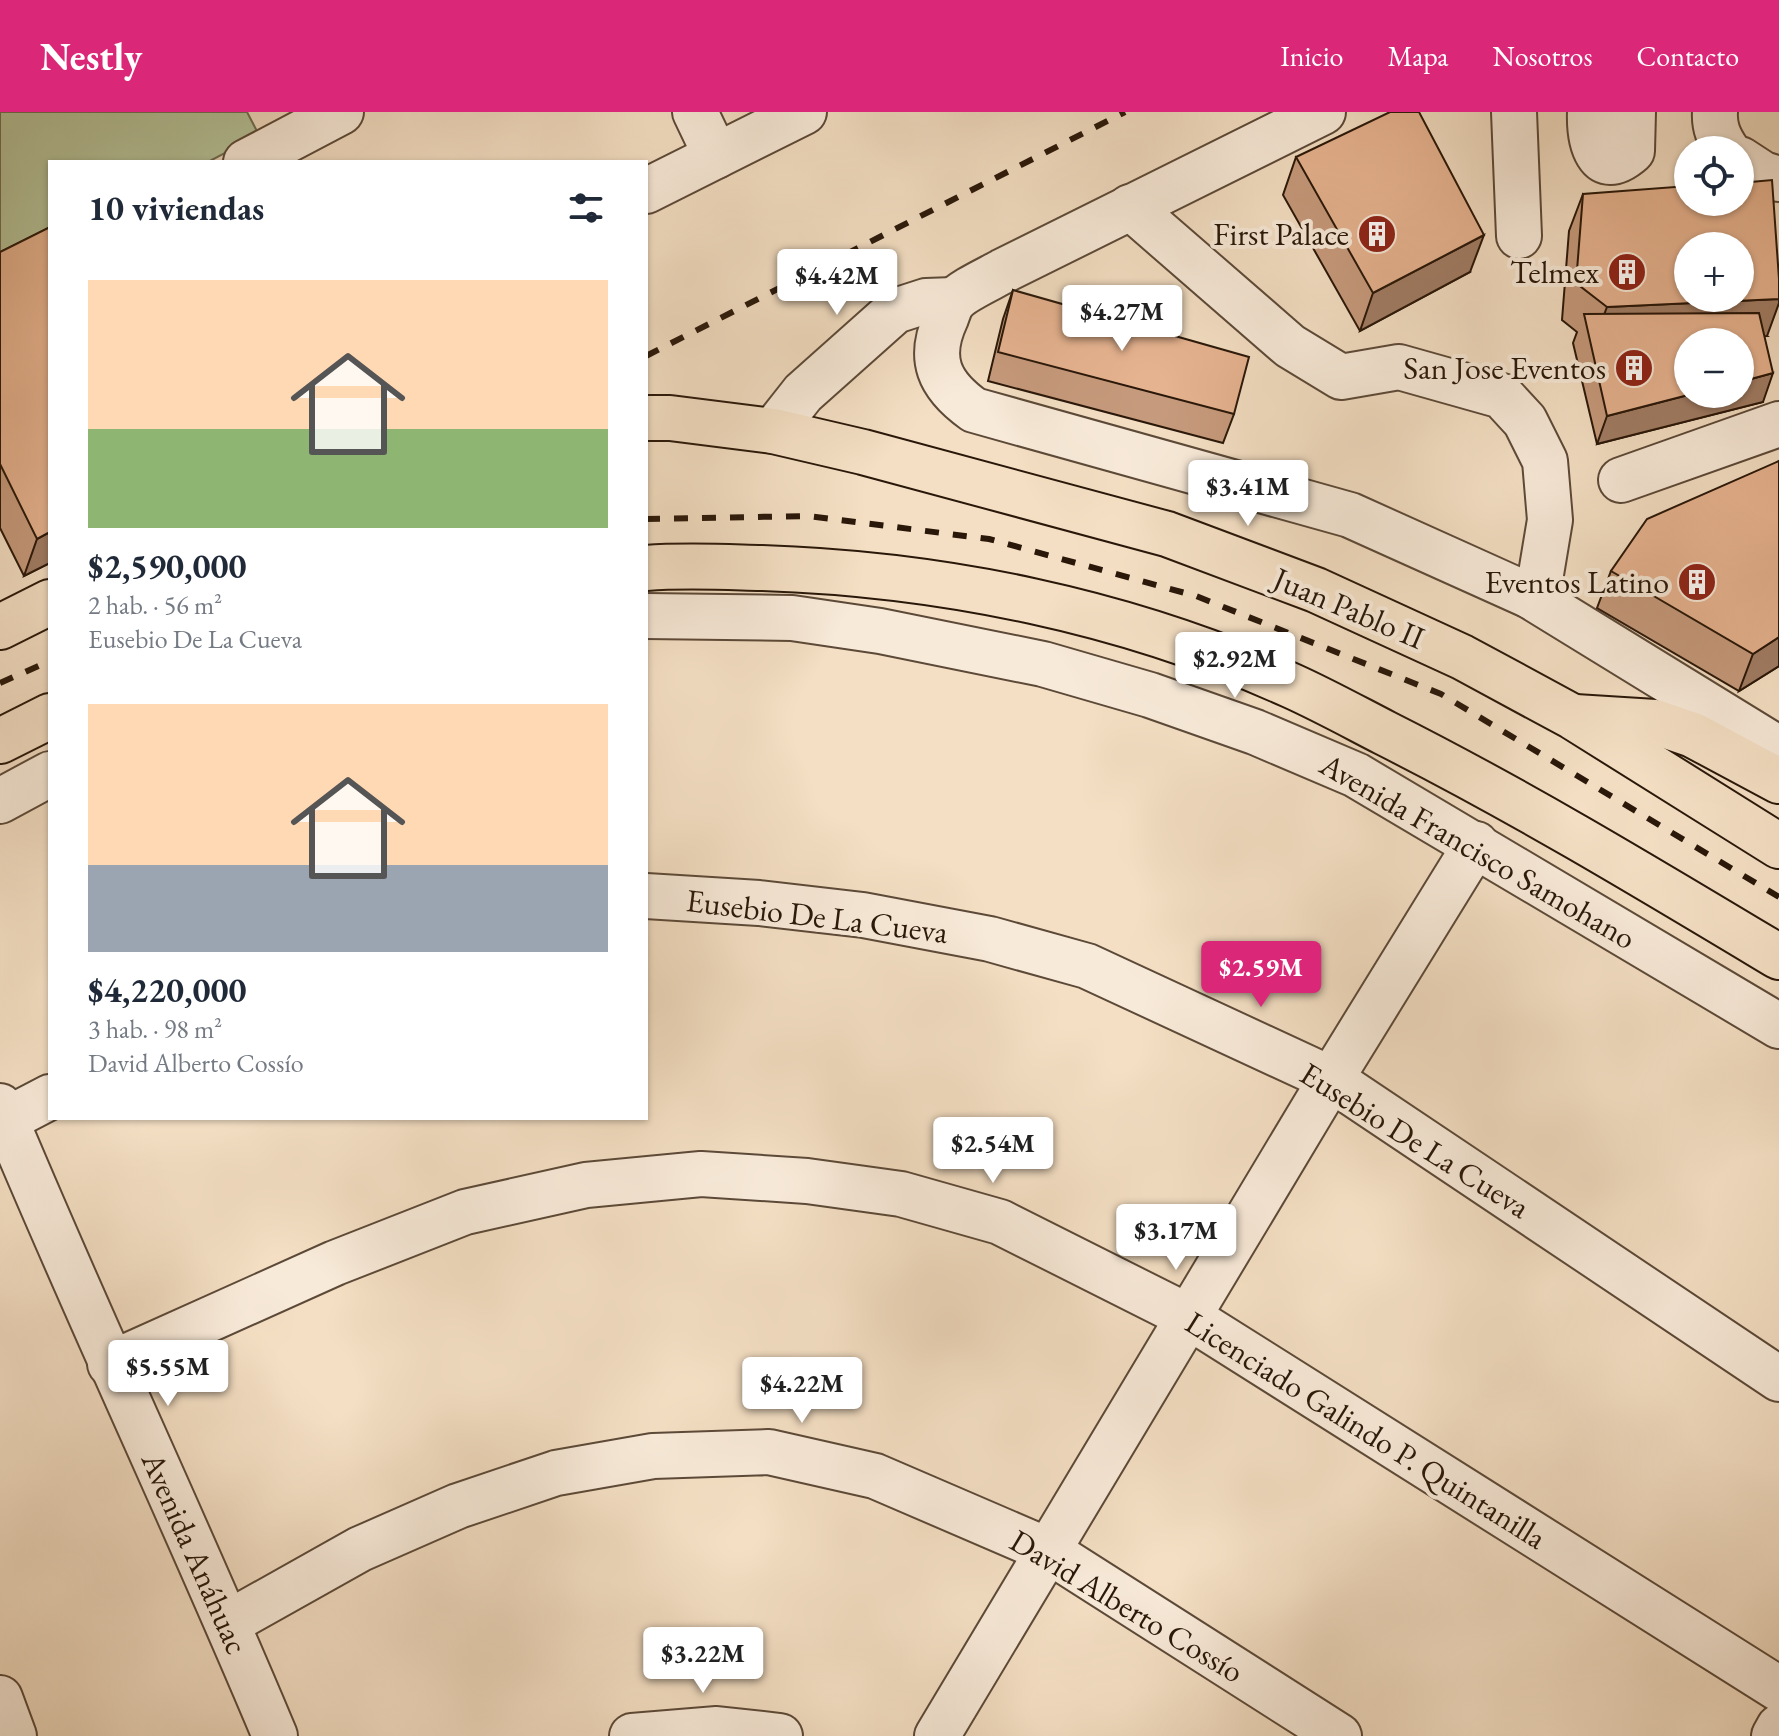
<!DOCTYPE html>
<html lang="es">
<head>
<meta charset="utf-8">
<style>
  :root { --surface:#fff; --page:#f2f2f3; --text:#1f2937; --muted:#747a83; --accent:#db2777 }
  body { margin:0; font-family:"EB Garamond",serif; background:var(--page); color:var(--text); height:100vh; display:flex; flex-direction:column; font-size:30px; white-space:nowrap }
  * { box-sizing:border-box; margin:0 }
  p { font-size:26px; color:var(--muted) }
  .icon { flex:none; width:44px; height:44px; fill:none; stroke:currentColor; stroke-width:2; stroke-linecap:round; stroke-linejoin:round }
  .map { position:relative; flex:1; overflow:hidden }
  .sheet { position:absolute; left:48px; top:48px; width:600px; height:960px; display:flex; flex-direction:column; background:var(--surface); border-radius:0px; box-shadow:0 2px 6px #0004 }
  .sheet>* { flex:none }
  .controls { position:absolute; left:1674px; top:24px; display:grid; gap:16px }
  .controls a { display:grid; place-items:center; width:80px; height:80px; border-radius:50%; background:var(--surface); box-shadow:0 2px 6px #0004; font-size:40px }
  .price { position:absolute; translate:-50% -68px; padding:0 18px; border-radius:8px; background:#fff; color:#222; font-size:26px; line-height:52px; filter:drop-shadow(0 2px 4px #0008) }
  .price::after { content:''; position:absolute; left:50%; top:48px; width:24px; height:18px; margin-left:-12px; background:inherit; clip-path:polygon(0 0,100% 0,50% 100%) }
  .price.current { background:var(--accent); color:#fff }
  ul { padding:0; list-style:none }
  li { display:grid; align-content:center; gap:16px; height:424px; padding:0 40px }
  li span { display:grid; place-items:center; height:248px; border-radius:0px; color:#555 }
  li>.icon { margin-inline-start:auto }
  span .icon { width:144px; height:144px; fill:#fffc; stroke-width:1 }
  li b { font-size:34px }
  h2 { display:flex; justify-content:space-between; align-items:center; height:96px; padding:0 40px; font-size:34px }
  header { display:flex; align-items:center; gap:48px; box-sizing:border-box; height:112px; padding:0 40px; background:var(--accent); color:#fff }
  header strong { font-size:38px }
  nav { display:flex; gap:44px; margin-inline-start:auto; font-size:28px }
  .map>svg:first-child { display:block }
</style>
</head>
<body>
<header>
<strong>Nestly</strong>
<nav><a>Inicio</a><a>Mapa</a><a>Nosotros</a><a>Contacto</a></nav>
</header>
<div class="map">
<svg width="1779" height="1624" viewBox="0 0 1779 1624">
  <rect width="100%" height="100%" fill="#f4dfc4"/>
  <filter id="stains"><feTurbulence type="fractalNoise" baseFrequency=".0025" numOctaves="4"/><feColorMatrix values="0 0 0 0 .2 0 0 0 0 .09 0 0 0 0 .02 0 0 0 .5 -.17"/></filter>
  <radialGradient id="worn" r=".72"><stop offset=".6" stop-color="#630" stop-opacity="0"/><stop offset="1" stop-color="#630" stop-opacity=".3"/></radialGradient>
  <polygon fill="#b5c39a" stroke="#6f6d52" stroke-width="2" points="0,0 247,0 259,23 208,50 50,50 50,132 0,157"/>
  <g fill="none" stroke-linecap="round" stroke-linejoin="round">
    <defs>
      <g id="minor">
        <polyline points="695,0 716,44"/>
        <path d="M1323 0 1003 159C991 166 962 179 954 189 950 193 948 201 946 206 927 247 939 273 974 298L1350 403 1530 484 1779 637"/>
        <polyline points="1514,0 1519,124"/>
        <path d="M1590 0C1589 28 1597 70 1632 39L1633 0"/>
        <path d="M1715 0C1714 15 1719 26 1727 38"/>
        <polyline points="1740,47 1763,62 1779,67"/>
        <polyline points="246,50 341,0"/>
        <polyline points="646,79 804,0"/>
        <polyline points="1130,95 1290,234 1341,265 1399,255 1502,284 1525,309 1545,349 1550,408 1541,462 1530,484"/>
        <polyline points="773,319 803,281 895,199 926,189 954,188"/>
        <polyline points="1621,368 1779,312"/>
        <polyline points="646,504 792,506 880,519 1043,552 1150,583 1255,620 1356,663 1779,914"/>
        <polyline points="0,689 50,662"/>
        <polyline points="646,784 759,791 863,803 990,827 1087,854 1331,967 1779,1267"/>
        <path d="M0 994C88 1206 187 1413 275 1624"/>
        <polyline points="6,1008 50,985"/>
        <polyline points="110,1252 335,1151 465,1100 586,1073 701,1062 807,1069 901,1082 1000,1110 1189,1205 1779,1577"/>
        <polyline points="228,1511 360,1437 458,1394 556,1361 653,1344 769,1340 875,1364 1047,1438 1339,1624"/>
        <polyline points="0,1586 14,1624"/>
        <polyline points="632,1624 717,1617 780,1624"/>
        <polyline points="937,1624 1331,967 1476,732"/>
        <polyline points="1774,1624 1779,1615"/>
      </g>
      <g id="major">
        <polyline points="646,306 670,306 773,319 863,340 1167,422 1316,478 1462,545 1573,605 1779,734"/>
        <path d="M646 456C685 453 723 455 762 456 943 462 1126 499 1292 574 1323 588 1354 605 1385 621 1520 689 1649 767 1779 845"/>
        <polyline points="0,515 50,490"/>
        <polyline points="1575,605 1655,610 1693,623 1779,669"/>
        <polyline points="0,629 50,604"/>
      </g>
    </defs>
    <use href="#minor" stroke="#5c4938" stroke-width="48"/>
    <use href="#major" stroke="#291709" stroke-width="48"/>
    <use href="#minor" stroke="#f8ead9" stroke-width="44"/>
    <use href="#major" stroke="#f4dfc4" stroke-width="44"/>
    <g stroke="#291709" stroke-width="6" stroke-dasharray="14 14" stroke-linecap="butt">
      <polyline points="646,244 1125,0"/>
      <polyline points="646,407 808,404 989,427 1196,484 1441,582 1779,785"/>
      <polyline points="0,571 50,549"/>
    </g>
  </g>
  <g fill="#c69a7c" stroke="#291709" stroke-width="2">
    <polygon points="1296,45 1470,160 1360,219 1283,83"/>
    <polygon points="1583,82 1767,224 1764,224 1763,290 1597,332 1573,231 1577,220 1562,208 1569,119"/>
    <polygon points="50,115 50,451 24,464 0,416 0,140"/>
    <polygon points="1013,178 1234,302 1223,331 988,269 1003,207"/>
    <polygon points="1779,349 1779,554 1739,579 1597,496 1611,459"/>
  </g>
  <g fill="#a17d65" stroke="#291709" stroke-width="2">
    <polygon points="1484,123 1470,160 1360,219 1373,181"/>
    <polygon points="1779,187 1779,191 1767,224 1593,232 1607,195"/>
    <polygon points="1773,261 1763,290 1597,332 1607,304 1692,282 1740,282 1740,270"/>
    <polygon points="50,420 50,451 24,464 37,427"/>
    <polygon points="1779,525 1779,554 1739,579 1753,542"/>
  </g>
  <g fill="#e6b390" stroke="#291709" stroke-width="2" fill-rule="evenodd">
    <polygon points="1390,0 1419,0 1484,123 1373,181 1296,45"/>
    <path d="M1772 68 1779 167V187L1607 195 1576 171 1583 82 1688 74V90H1740V71ZM1688 134H1740V186H1688Z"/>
    <polygon points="50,115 50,420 37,427 0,352 0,140"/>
    <polygon points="1013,178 1249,245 1234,302 998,240"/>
    <polygon points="1759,201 1773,261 1740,270 1740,230 1688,230 1688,282 1692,282 1607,304 1584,202"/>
    <polygon points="1779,349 1779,525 1753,542 1611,459 1647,407"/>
  </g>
  <defs>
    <symbol id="building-disc" viewBox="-11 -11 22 22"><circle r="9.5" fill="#8f2418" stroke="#f8ead9"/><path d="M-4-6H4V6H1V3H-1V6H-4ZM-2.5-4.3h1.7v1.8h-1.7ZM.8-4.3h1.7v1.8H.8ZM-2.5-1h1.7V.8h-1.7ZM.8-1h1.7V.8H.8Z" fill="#fff"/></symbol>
  </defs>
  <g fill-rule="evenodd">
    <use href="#building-disc" x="1355" y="100" width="44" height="44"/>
    <use href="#building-disc" x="1605" y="138" width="44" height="44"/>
    <use href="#building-disc" x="1612" y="234" width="44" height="44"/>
    <use href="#building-disc" x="1675" y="448" width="44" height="44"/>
  </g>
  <g text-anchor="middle" stroke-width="8" stroke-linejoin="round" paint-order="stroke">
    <g font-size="32" fill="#291709" stroke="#f8ead9" text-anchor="end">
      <text x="1349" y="133">First Palace</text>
      <text x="1599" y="171">Telmex</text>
      <text x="1606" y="267">San Jose Eventos</text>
      <text x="1669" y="481">Eventos Latino</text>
    </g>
    <g font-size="32" fill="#291709" stroke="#f8ead9">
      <text transform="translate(1349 496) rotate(23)" y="11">Juan Pablo II</text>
      <text transform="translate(1478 739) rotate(30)" y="11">Avenida Francisco Samohano</text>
      <text transform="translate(817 804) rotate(7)" y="11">Eusebio De La Cueva</text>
      <text transform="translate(1415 1028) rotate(32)" y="11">Eusebio De La Cueva</text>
      <text transform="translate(1366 1318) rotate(32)" y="11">Licenciado Galindo P. Quintanilla</text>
      <text transform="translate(195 1441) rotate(66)" y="11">Avenida Anáhuac</text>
      <text transform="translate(1127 1494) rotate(31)" y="11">David Alberto Cossío</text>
    </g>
  </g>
  <rect width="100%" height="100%" filter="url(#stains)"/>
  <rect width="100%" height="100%" fill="url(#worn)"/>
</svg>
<div class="controls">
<a><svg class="icon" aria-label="locate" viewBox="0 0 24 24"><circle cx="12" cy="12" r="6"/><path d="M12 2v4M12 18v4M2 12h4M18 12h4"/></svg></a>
<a>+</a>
<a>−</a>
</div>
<b class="price" style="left:837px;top:205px">$4.42M</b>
<b class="price" style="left:1122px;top:241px">$4.27M</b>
<b class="price" style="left:1248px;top:416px">$3.41M</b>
<b class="price" style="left:1235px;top:588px">$2.92M</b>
<b class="price current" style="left:1261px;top:897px">$2.59M</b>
<b class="price" style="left:993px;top:1073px">$2.54M</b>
<b class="price" style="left:1176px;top:1160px">$3.17M</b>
<b class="price" style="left:168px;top:1296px">$5.55M</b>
<b class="price" style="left:802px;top:1313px">$4.22M</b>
<b class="price" style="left:703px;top:1583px">$3.22M</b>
<section class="sheet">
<h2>10 viviendas<svg class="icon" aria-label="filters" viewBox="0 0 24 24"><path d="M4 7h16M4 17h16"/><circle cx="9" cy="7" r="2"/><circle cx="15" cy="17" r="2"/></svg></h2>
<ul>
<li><span style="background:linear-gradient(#ffd9b3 60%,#8fb573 0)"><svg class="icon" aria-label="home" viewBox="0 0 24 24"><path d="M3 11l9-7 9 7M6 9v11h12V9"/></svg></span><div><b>$2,590,000</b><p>2 hab. · 56 m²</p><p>Eusebio De La Cueva</p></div></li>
<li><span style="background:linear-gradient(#ffd9b3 65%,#9aa5b1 0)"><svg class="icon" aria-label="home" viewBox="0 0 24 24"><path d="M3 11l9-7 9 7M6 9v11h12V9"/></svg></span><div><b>$4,220,000</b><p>3 hab. · 98 m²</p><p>David Alberto Cossío</p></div></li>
</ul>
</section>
</div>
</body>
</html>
